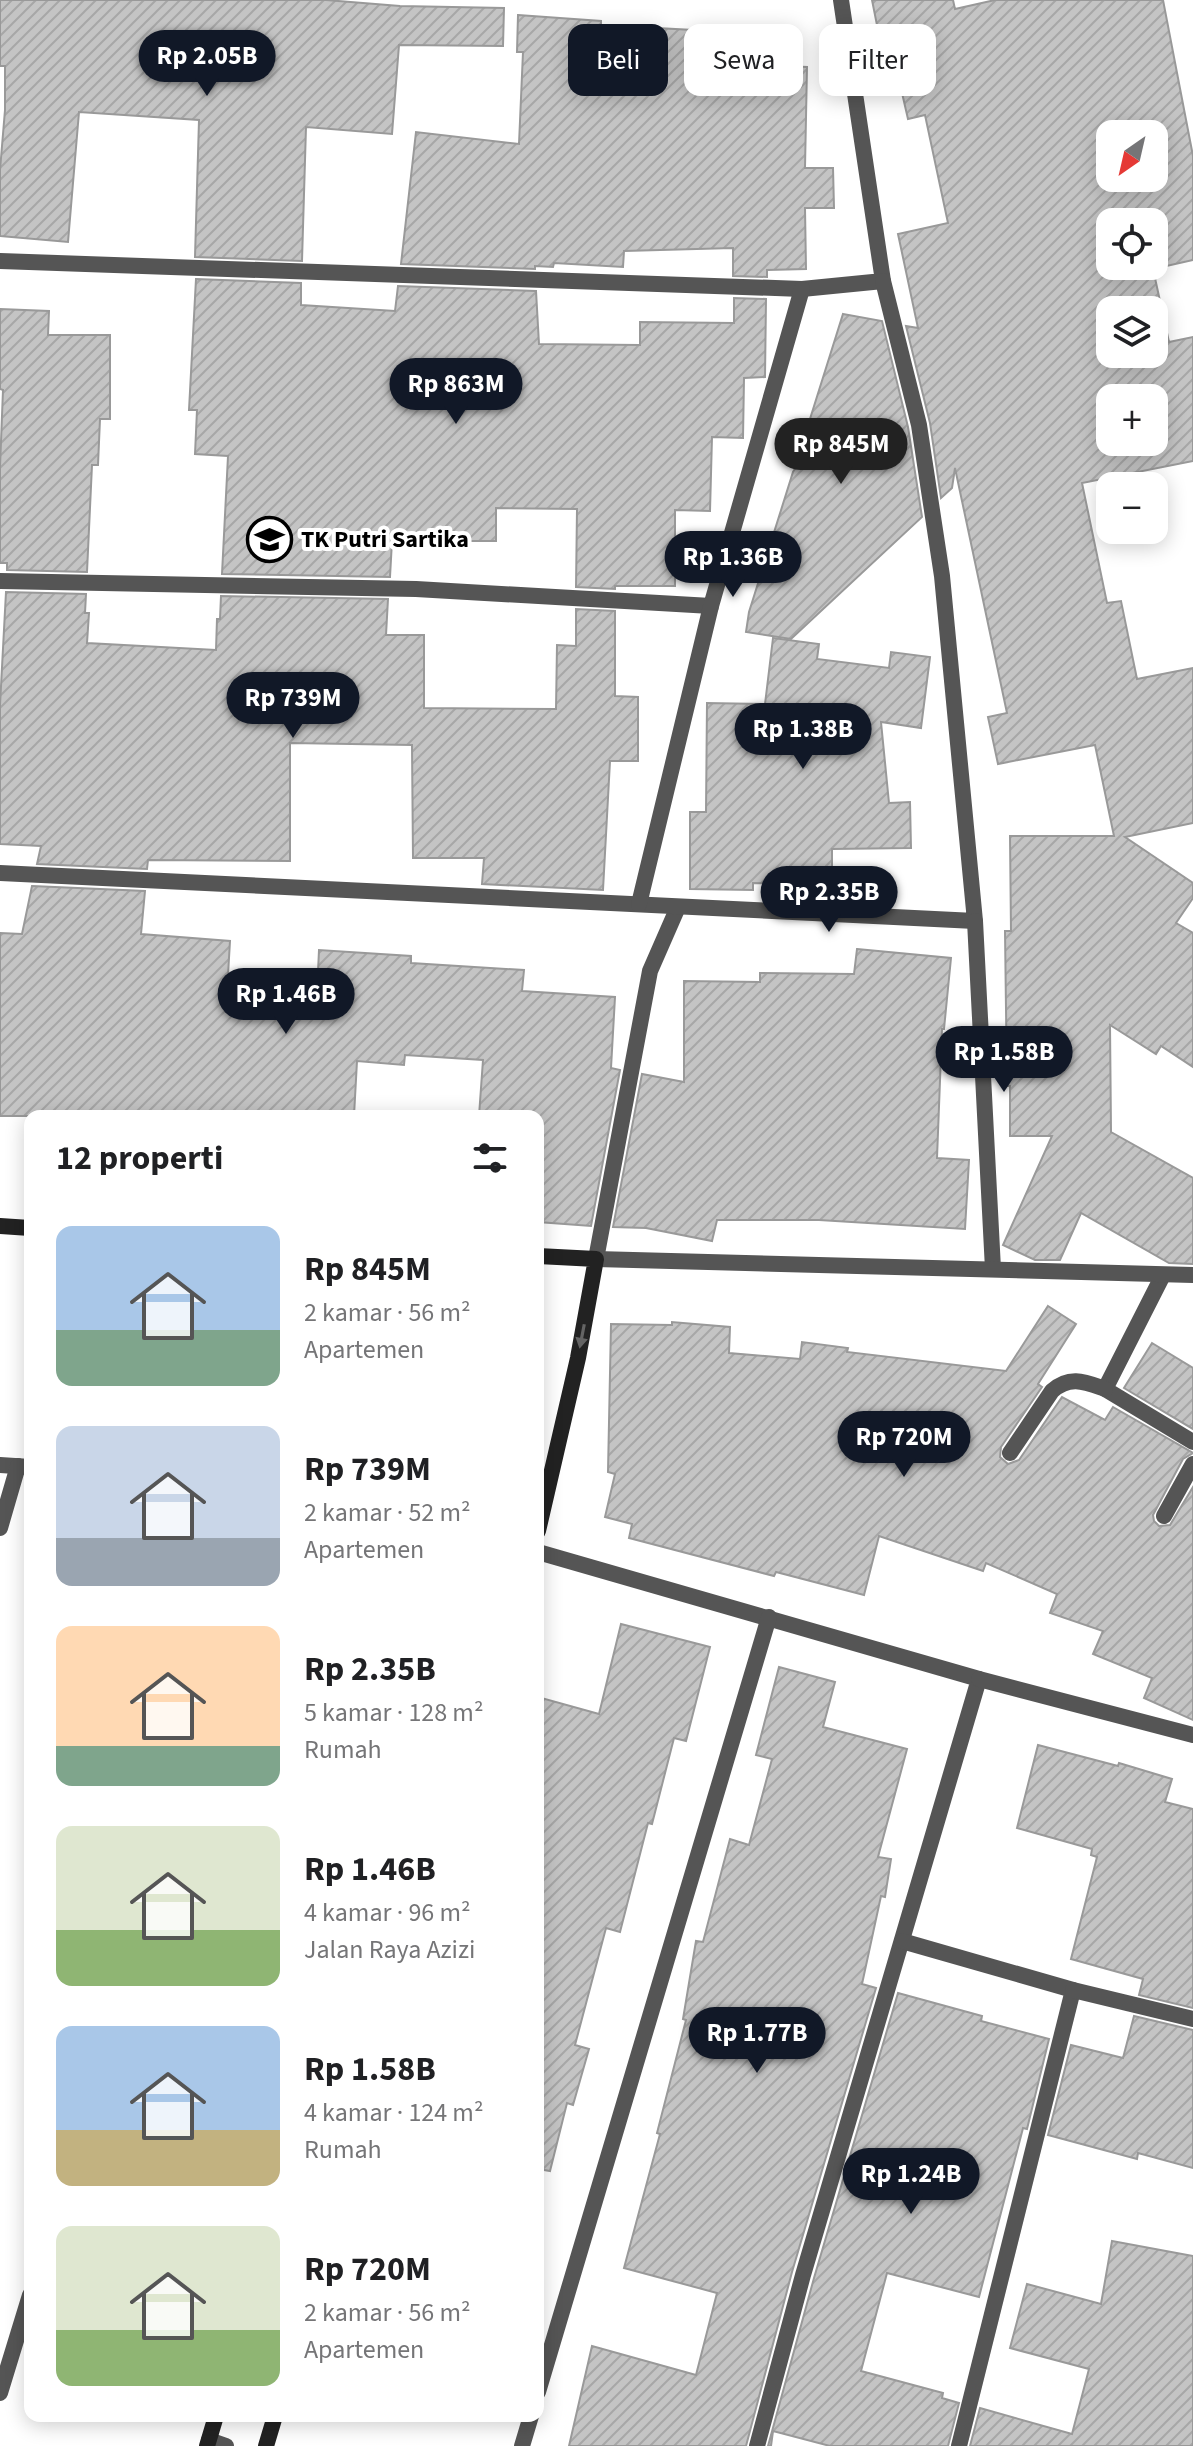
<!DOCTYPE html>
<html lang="id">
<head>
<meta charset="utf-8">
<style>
  :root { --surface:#fff; --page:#f2f2f2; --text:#202124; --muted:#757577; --accent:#111827 }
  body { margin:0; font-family:"Source Sans 3",sans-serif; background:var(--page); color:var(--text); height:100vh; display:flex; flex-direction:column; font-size:30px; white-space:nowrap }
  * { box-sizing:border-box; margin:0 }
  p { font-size:26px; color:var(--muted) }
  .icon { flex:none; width:44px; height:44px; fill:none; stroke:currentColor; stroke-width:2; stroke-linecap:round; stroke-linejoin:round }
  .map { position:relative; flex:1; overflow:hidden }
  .details { position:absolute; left:24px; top:1110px; width:520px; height:1312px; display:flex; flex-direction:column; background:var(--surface); border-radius:16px; box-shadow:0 4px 20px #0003 }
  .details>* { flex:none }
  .top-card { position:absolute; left:568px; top:24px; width:504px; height:72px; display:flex; gap:16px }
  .needle { width:52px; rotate:214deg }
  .buttons { position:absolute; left:1096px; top:120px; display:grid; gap:16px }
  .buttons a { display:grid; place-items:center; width:72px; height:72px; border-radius:16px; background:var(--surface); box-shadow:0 4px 20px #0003; font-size:40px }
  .price { position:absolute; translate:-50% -68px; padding:0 18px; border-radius:28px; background:var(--accent); color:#fff; font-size:26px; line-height:52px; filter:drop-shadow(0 2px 4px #0008) }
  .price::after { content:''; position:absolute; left:50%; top:48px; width:24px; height:18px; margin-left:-12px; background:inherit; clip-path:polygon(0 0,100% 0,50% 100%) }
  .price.on { background:#222; color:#fff }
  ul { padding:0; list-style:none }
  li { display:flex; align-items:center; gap:24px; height:200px; padding:0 32px }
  li span { display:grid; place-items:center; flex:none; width:224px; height:160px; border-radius:16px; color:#555 }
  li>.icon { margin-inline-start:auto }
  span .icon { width:96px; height:96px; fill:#fffc; stroke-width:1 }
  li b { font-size:34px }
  h2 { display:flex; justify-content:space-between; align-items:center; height:96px; padding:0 32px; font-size:34px }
  .pill { padding:0 28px; border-radius:16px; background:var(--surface); box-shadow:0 4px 20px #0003; font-size:28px; line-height:72px }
  .pill.on { background:var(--accent); color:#fff }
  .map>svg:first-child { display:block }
</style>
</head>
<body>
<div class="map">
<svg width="1193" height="2446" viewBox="0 0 1193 2446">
  <defs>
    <pattern id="building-hatch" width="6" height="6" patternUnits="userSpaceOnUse" patternTransform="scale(2)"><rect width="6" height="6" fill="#c4c4c4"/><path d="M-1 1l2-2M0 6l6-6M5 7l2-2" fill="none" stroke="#a7a7a7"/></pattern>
  </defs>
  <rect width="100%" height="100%" fill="#fff"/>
  <g fill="url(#building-hatch)" stroke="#999" stroke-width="2" fill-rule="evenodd">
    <polygon points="0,0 326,0 400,6 504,8 503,46 399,45 392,134 306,127 302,261 195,257 199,120 79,112 68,242 0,236 0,170 5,110 5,66 0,66"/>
    <path d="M872 0H953L955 9 995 0H1163L1193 156V260L1153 269 1169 342 1193 337V461L1082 483 1107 603 1121 601 1137 679 1193 668V823L1125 837 1193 883V898L1176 923 1193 933V1067L1161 1046 1156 1054 1110 1025 1111 1132 1193 1178V1264L1169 1263 1081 1213 1060 1260H1035L1003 1245 1052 1136H1010V1086H1007L1005 931H1011L1010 836H1114L1095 745 998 764 988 717 1007 713 955 468 952 488 941 498 930 423 906 326 918 328 898 234 948 223 925 115 908 119 897 71 885 73 875 31 878 30ZM1110 134H1154V178H1110ZM1110 222H1154V266H1110ZM1110 310H1154V354H1110ZM1110 398H1154V442H1110Z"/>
    <polygon points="518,15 601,21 601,25 693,30 692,34 758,38 757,65 807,67 805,168 833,168 834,208 805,208 806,269 767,270 767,277 733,276 733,248 624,251 623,267 554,263 553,267 535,266 535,269 401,264 416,132 519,144 523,52 517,52"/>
    <polygon points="196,279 301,283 301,305 395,311 398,286 536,291 539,344 640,345 640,322 734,323 734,298 766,299 765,377 744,378 743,438 712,437 710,511 675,510 675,586 615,586 615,589 576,587 577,509 496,508 496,541 392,541 390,577 222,574 228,456 195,454 197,410 189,410"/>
    <polygon points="0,309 49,311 48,335 110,335 110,419 100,419 98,465 92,465 87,572 7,570 7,563 0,563 0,467 3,390 0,389"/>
    <polygon points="843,314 882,321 908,427 922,517 791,639 746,632 749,612 793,472 814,438 804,438"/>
    <polygon points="6,592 86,594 85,613 89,613 87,643 216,650 217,619 220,619 221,596 388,599 386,635 424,635 424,708 556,709 557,645 576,646 576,609 615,611 615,696 638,697 638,761 610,761 603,890 482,884 484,858 413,858 412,745 290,743 290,861 148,860 147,869 37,864 41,846 0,844 0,705"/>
    <polygon points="773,638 819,644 817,659 889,668 891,652 930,657 921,728 881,722 889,803 910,802 911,848 832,849 832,884 753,883 753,890 690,889 690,812 706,812 707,703 765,704"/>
    <polygon points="32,886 145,891 141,934 230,941 226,1009 316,1015 319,950 411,956 411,963 524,970 522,991 615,997 611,1068 620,1070 591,1226 538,1222 538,1116 479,1116 483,1060 405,1055 404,1065 357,1061 354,1116 0,1116 0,933 22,934"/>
    <polygon points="857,949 951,958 944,1029 942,1029 937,1158 969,1160 965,1229 819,1220 717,1220 712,1241 646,1228 613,1227 642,1074 684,1082 684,981 760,982 760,973 854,974"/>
    <polygon points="1048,1306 1076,1324 1038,1384 1042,1387 1001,1447 1000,1457 1008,1464 1019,1460 1062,1397 1105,1420 1113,1407 1193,1453 1183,1459 1153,1515 1154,1521 1159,1526 1170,1525 1193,1487 1193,1720 1144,1698 1152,1678 1093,1654 1103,1631 1050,1613 1057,1594 986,1563 983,1571 879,1536 864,1595 776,1572 774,1576 629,1538 632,1524 605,1517 615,1474 608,1472 611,1324 672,1325 672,1322 730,1327 729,1353 800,1359 802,1342 848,1348 847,1352 1006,1371"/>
    <polygon points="1152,1343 1193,1368 1193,1429 1124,1388"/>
    <polygon points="621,1624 710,1647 686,1741 674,1738 652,1824 648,1823 620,1932 606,1928 575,2045 589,2049 573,2105 567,2103 550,2171 538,2169 538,1697 599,1714"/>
    <polygon points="779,1667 835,1682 823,1727 907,1749 878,1857 891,1859 885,1897 881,1896 862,1984 876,1988 792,2272 746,2446 569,2446 592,2346 696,2375 717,2293 624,2268 660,2134 657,2133 686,2020 683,2019 696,1941 703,1942 730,1839 749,1845 772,1759 756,1755"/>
    <polygon points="1038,1745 1118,1766 1119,1763 1172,1779 1165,1802 1193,1809 1193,2008 1139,1995 1143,1979 1071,1959 1097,1857 1091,1855 1092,1849 1017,1828"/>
    <polygon points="898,1993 982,2016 981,2021 1049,2039 1027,2129 1023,2128 1022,2132 979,2297 887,2273 861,2371 943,2393 942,2398 959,2403 948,2446 830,2446 773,2431 771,2446 768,2446 814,2278"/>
    <polygon points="1134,2016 1193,2030 1193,2168 1138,2153 1137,2159 1048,2135 1071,2045 1123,2058"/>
    <polygon points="1112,2241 1193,2256 1193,2446 970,2446 980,2408 1072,2434 1089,2369 1010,2348 1027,2284 1101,2304"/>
  </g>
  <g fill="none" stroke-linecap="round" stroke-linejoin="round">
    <g stroke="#555" stroke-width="16">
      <polyline points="596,1259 650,971 678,907"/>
      <polyline points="1163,1275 1105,1389 1193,1442"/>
      <path d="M1010 1453 1052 1391C1070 1375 1085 1382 1105 1389"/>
      <polyline points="1164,1516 1193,1464"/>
    </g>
    <g stroke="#555" stroke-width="16">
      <polyline points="0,261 802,289 883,281 841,0"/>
      <polyline points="0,581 416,589 711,606"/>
      <polyline points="0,873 975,921 942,576 919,425 883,281"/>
      <polyline points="639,904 711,606 802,289"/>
      <polyline points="975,921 993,1269"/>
      <polyline points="596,1259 1193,1275"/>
      <polyline points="0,1465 30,1467"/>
      <polyline points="0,1528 18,1466"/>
      <polyline points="538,1552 979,1679 803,2275 757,2446"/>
      <polyline points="979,1679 1193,1735"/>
      <polyline points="902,1941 1073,1990 959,2446"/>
      <polyline points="1073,1990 1193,2019"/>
      <polyline points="538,2392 769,1617"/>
      <polyline points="0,2393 30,2295"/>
      <polyline points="209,2440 226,2446"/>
      <polyline points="522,2446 531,2416"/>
    </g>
    <g stroke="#222" stroke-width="16">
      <polyline points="0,1226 30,1228"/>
      <polyline points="538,1256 596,1259 578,1358 538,1531"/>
      <polyline points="207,2446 216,2416"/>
      <polyline points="266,2446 275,2416"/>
    </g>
  </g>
  <defs><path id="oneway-solid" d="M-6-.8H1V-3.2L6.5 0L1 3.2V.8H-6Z" transform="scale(2)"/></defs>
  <use fill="#646464" href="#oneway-solid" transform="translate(582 1336) rotate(101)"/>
  <defs>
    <symbol id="school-ring" viewBox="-11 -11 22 22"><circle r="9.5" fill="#fff" stroke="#000" stroke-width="1.5"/><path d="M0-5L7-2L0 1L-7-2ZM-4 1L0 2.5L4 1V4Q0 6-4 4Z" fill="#000"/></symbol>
  </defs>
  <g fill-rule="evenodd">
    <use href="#school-ring" x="244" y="514" width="51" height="51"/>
  </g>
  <g text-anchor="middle" stroke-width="8" stroke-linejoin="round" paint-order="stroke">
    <g font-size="24" font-weight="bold" fill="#000" stroke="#fff" text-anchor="start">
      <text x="301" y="547">TK Putri Sartika</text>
    </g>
  </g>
</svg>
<div class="buttons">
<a><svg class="needle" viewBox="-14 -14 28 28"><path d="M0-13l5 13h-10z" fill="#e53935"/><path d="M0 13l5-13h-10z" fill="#757577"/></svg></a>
<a><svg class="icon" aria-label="locate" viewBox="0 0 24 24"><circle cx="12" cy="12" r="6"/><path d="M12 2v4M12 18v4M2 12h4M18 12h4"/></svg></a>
<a><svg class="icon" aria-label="layers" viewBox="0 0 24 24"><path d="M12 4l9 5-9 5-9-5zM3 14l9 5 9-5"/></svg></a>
<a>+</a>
<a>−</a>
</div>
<b class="price" style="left:207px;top:98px">Rp 2.05B</b>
<b class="price" style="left:456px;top:426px">Rp 863M</b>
<b class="price on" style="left:841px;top:486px">Rp 845M</b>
<b class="price" style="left:733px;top:599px">Rp 1.36B</b>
<b class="price" style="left:293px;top:740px">Rp 739M</b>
<b class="price" style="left:803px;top:771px">Rp 1.38B</b>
<b class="price" style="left:829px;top:934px">Rp 2.35B</b>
<b class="price" style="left:286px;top:1036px">Rp 1.46B</b>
<b class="price" style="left:1004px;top:1094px">Rp 1.58B</b>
<b class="price" style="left:904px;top:1479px">Rp 720M</b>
<b class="price" style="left:757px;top:2075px">Rp 1.77B</b>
<b class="price" style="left:911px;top:2216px">Rp 1.24B</b>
<div class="top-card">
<a class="pill on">Beli</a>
<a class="pill">Sewa</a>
<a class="pill">Filter</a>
</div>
<section class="details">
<h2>12 properti<svg class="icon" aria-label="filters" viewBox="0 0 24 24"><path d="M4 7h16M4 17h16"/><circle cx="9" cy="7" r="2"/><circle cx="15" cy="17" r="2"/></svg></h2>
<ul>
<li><span style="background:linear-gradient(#a9c7e8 65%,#7fa58c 0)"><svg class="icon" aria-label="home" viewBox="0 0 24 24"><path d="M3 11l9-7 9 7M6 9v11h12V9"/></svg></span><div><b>Rp 845M</b><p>2 kamar · 56 m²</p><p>Apartemen</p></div></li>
<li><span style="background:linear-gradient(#c9d6e8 70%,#9aa5b1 0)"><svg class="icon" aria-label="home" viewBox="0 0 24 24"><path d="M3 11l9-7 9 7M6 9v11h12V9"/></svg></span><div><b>Rp 739M</b><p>2 kamar · 52 m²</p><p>Apartemen</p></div></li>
<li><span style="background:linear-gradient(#ffd9b3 75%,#7fa58c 0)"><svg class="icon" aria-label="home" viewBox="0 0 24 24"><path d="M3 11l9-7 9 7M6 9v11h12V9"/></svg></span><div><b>Rp 2.35B</b><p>5 kamar · 128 m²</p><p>Rumah</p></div></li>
<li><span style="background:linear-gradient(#dfe7d0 65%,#8fb573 0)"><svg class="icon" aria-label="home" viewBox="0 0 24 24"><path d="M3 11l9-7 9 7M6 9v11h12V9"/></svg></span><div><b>Rp 1.46B</b><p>4 kamar · 96 m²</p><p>Jalan Raya Azizi</p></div></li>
<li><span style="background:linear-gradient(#a9c7e8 65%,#c2b280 0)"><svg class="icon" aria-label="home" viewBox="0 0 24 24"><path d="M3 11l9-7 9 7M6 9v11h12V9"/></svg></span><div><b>Rp 1.58B</b><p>4 kamar · 124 m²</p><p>Rumah</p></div></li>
<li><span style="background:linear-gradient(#dfe7d0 65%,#8fb573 0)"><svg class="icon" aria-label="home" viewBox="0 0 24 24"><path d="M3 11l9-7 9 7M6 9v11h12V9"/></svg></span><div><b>Rp 720M</b><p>2 kamar · 56 m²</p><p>Apartemen</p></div></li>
</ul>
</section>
</div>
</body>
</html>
